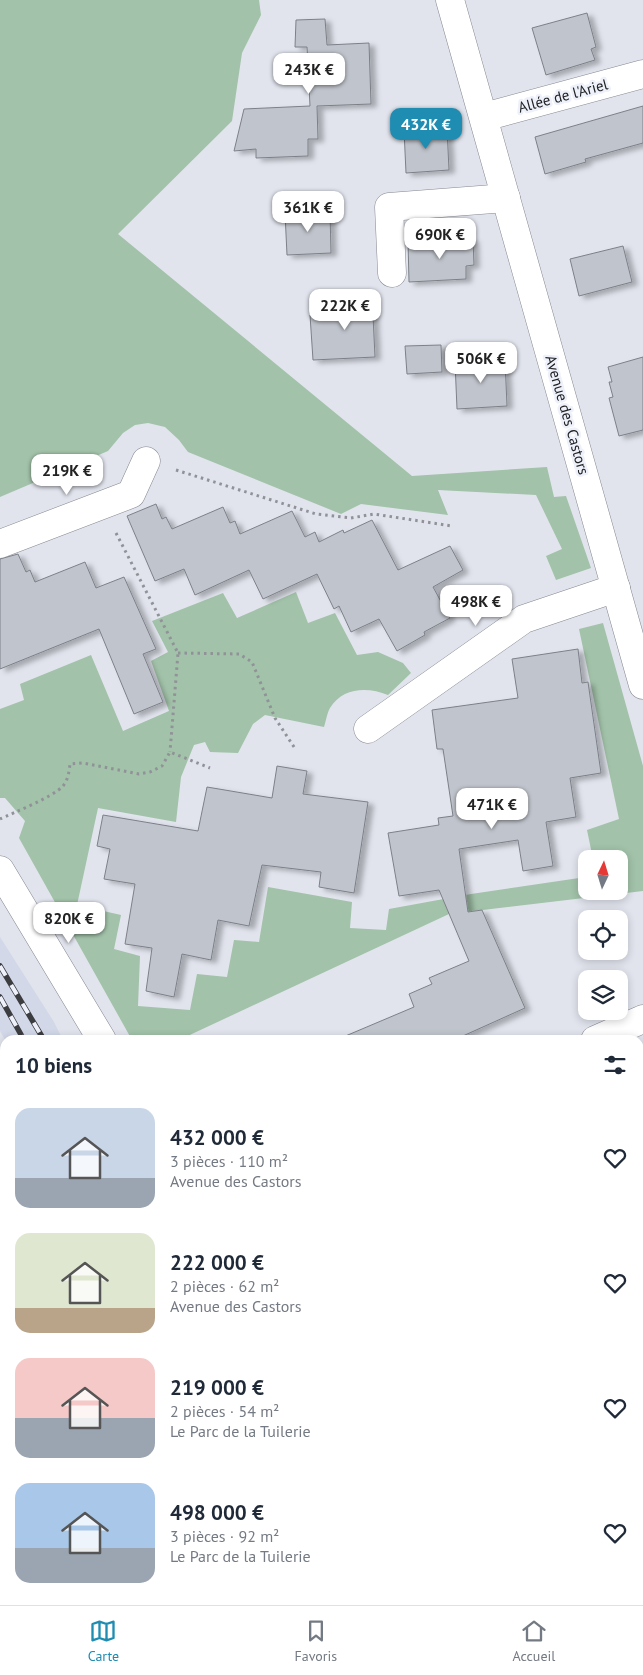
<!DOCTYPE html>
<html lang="fr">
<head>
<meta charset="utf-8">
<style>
  :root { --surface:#fff; --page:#f6f6f7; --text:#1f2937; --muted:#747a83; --line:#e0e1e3; --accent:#1f8cb2 }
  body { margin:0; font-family:"PT Sans",sans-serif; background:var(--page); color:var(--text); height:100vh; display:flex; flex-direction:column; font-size:19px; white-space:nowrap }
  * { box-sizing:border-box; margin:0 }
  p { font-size:16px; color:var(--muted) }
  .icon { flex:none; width:28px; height:28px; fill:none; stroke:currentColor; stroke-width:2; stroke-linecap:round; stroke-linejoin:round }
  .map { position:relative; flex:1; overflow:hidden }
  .drawer { position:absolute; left:0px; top:1035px; width:644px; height:570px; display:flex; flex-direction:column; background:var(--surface); border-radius:15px 15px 0 0; box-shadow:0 2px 8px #0003 }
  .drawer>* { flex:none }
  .needle { width:32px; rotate:4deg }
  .controls { position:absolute; left:578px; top:850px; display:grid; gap:10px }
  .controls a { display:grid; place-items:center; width:50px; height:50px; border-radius:10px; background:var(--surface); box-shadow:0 2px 8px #0003; font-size:25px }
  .price { position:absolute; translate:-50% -42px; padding:0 11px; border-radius:10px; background:#fff; color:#222; font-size:16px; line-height:32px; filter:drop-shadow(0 1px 2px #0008) }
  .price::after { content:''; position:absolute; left:50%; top:30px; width:15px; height:11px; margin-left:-8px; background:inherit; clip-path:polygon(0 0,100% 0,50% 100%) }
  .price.selected { background:var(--accent); color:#fff }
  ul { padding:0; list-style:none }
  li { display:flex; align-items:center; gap:15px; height:125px; padding:0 15px }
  li span { display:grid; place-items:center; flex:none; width:140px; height:100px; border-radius:15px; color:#555 }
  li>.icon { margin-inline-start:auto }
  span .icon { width:60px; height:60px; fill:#fffc; stroke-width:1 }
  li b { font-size:21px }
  h2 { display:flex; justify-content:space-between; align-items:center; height:60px; padding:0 15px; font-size:21px }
  .menu { display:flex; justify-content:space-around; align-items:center; height:70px; border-top:1px solid var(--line); background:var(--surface); font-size:14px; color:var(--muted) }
  .menu a { display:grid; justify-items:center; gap:2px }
  .menu .selected { color:var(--accent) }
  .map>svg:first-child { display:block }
</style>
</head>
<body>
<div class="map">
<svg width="643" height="1605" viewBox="0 0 643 1605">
  <defs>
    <filter id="shadow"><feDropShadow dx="5.5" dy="3" stdDeviation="2.5" flood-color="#0004"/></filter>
  </defs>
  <rect width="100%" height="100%" fill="#e1e4ed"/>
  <g fill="#d2d8e8">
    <polygon points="0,937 54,1022 63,1040 5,1040 0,1031"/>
    <polygon points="643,1239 643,1605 457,1605 460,1600 639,1600 639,1244"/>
    <polygon points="270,1600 321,1600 323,1605 272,1605"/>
  </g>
  <g fill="#a2c2a9">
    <polygon points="0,0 259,0 261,15 242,53 232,121 118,234 412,476 547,467 554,497 566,496 591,568 556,580 546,556 562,549 536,495 438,490 448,515 361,504 341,514 188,452 179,440 165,427 148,423 135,425 123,433 108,451 0,497"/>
    <path d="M296 592 308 623 335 613 357 655 378 652 403 663 411 673 388 695C368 687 343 687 330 708 327 713 326 721 324 727L265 715 253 724 238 753 210 752 205 742 194 745 181 777 176 822 98 808 77 905 121 915 114 949 140 956 138 1006 190 1010 197 974 227 977 234 940 259 942 268 887 352 902 350 928 386 930 389 909 471 894 586 877V891H619V859H593L587 830 619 819 579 629 603 623 643 766V891L449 914 179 1040H132L19 838 25 821 5 798H0V709L24 700 20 684 91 655 123 731 169 711 151 661 168 652 152 621 223 593 237 618Z"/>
  </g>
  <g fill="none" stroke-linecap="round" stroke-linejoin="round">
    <g stroke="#65a9ac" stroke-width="10">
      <polyline points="639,1235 643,1231"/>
      <polyline points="428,1605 433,1600"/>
    </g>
  </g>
  <g fill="#c0c4cc" stroke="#7d8088" filter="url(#shadow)">
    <polygon points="587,13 596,47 591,49 595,60 546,75 532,28"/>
    <polygon points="325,19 327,45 369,43 371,104 317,106 318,139 308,139 308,156 256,158 256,149 234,151 244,109 310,106 307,47 295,47 296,20"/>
    <polygon points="643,106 643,143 585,159 586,162 545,174 535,137"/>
    <polygon points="447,128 449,170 406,173 404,130"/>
    <polygon points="330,212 331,253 287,255 285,213"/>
    <polygon points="473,239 474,265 466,266 466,279 409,282 408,241"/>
    <polygon points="623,246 632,282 579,296 570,259"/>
    <polygon points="372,295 375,357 313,360 310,315 340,314 339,297"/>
    <polygon points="441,345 442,372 407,374 405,346"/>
    <polygon points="643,357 643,430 619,436 609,398 613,397 609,382 612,382 608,367"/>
    <polygon points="505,360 507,406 457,409 455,362"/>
    <polygon points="156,504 162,519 166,517 172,529 223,507 230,523 235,521 240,534 292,511 305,537 315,532 319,542 343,530 344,533 372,520 398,570 450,546 463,570 433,587 450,618 424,632 425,635 397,651 379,619 351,632 339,606 334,609 317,574 263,599 249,570 195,595 184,569 155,581 127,516"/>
    <polygon points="18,554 26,572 30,570 35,582 85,562 96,588 124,577 156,649 143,654 163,702 134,714 99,629 0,669 0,559"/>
    <polygon points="578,649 582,683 588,682 601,773 570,778 576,817 546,822 553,866 523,871 518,840 459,849 468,912 482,910 525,1008 454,1040 336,1040 414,1007 409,994 432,984 429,978 469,961 439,890 399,896 388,833 439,825 438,818 453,816 443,749 437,749 432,710 518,698 512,659"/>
    <polygon points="277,766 307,771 303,794 368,802 354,893 319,887 321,872 262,865 249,926 218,920 211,960 182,954 174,997 146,991 152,948 125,944 135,884 104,879 110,849 97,846 103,815 198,831 207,787 272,798"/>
  </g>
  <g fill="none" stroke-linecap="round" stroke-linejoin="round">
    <defs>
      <g id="minor">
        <polyline points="450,0 643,685"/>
        <polyline points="484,117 643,74"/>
        <polyline points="392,273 389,207 506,198"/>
        <polyline points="0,544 131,494 146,461"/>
        <polyline points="368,729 524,619 616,588"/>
        <polyline points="0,870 102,1040"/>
        <polyline points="595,1040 643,1019"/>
        <polyline points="0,1364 5,1374"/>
        <polyline points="117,1600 120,1605"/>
        <polyline points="358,1600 360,1605"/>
      </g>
    </defs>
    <use href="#minor" stroke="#858890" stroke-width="29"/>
    <g stroke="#909298" stroke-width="3" stroke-dasharray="2.5 4" stroke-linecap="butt">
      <polyline points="176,470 316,514 351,518 374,514 452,526"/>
      <polyline points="116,533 178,653 170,752"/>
      <polyline points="178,653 239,654 252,662 275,718 296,750"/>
      <path d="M0 819C15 812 53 797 63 786 68 780 69 772 70 764L83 763 139 774 150 772 162 766 170 752 210 768"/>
    </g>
    <use href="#minor" stroke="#fff" stroke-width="28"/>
    <defs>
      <g id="rail">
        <polyline points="0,966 44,1040"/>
        <polyline points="0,997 24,1040"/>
        <polyline points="280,1600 282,1605"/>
        <polyline points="300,1600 301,1605"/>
      </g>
    </defs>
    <use href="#rail" stroke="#3c3d41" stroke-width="5.5"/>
    <use href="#rail" stroke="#eef1fa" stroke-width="4" stroke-dasharray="11" stroke-linecap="butt"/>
  </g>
  <g text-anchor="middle" stroke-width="5" stroke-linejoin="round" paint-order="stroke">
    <g font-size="15" fill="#212225" stroke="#eef1fa">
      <text transform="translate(563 96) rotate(-15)" y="5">Allée de l'Ariel</text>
      <text transform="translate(567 415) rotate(74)" y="5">Avenue des Castors</text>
    </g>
  </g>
</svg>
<div class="controls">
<a><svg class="needle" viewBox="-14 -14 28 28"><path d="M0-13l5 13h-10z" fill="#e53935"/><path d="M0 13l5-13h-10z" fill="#747a83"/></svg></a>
<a><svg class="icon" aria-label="locate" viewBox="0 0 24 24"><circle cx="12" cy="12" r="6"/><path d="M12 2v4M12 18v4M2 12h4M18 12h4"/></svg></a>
<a><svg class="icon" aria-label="layers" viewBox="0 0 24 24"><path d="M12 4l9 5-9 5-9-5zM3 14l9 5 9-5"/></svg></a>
</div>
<b class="price" style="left:309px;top:95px">243K €</b>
<b class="price selected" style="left:426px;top:150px">432K €</b>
<b class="price" style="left:308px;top:233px">361K €</b>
<b class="price" style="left:440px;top:260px">690K €</b>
<b class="price" style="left:345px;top:331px">222K €</b>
<b class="price" style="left:481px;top:384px">506K €</b>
<b class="price" style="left:67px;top:496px">219K €</b>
<b class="price" style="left:476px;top:627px">498K €</b>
<b class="price" style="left:492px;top:830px">471K €</b>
<b class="price" style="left:69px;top:944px">820K €</b>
<section class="drawer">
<h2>10 biens<svg class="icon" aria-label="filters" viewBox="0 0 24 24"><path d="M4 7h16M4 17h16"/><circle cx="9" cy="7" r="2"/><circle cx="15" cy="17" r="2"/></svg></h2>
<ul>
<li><span style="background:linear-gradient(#c9d6e8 70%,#9aa5b1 0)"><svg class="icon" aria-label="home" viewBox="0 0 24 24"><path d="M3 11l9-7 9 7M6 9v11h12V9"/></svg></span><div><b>432 000 €</b><p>3 pièces · 110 m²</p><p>Avenue des Castors</p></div><svg class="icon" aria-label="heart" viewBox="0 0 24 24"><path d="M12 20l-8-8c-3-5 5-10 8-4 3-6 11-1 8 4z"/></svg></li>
<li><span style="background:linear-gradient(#dfe7d0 75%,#b9a48a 0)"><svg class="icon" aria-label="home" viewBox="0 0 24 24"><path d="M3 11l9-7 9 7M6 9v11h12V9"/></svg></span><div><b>222 000 €</b><p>2 pièces · 62 m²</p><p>Avenue des Castors</p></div><svg class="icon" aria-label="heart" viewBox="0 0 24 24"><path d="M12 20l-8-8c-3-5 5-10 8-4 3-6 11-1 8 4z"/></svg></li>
<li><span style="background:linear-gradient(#f6c9c9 60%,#9aa5b1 0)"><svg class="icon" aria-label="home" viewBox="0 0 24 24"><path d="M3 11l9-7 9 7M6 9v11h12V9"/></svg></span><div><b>219 000 €</b><p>2 pièces · 54 m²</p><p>Le Parc de la Tuilerie</p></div><svg class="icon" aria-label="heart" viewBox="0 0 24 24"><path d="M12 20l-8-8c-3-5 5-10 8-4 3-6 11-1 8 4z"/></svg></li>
<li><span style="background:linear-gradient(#a9c7e8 65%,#9aa5b1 0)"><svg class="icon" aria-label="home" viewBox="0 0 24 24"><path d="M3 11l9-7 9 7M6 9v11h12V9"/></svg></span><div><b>498 000 €</b><p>3 pièces · 92 m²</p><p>Le Parc de la Tuilerie</p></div><svg class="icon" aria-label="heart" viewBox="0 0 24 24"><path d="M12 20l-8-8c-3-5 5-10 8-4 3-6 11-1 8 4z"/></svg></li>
</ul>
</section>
</div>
<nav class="menu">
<a class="selected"><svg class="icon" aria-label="map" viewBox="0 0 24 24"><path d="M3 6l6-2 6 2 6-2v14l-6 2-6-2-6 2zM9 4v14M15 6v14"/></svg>Carte</a>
<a><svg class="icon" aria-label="saved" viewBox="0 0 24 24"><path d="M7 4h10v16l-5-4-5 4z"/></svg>Favoris</a>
<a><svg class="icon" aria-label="home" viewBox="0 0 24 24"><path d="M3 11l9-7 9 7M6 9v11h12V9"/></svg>Accueil</a>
</nav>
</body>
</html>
